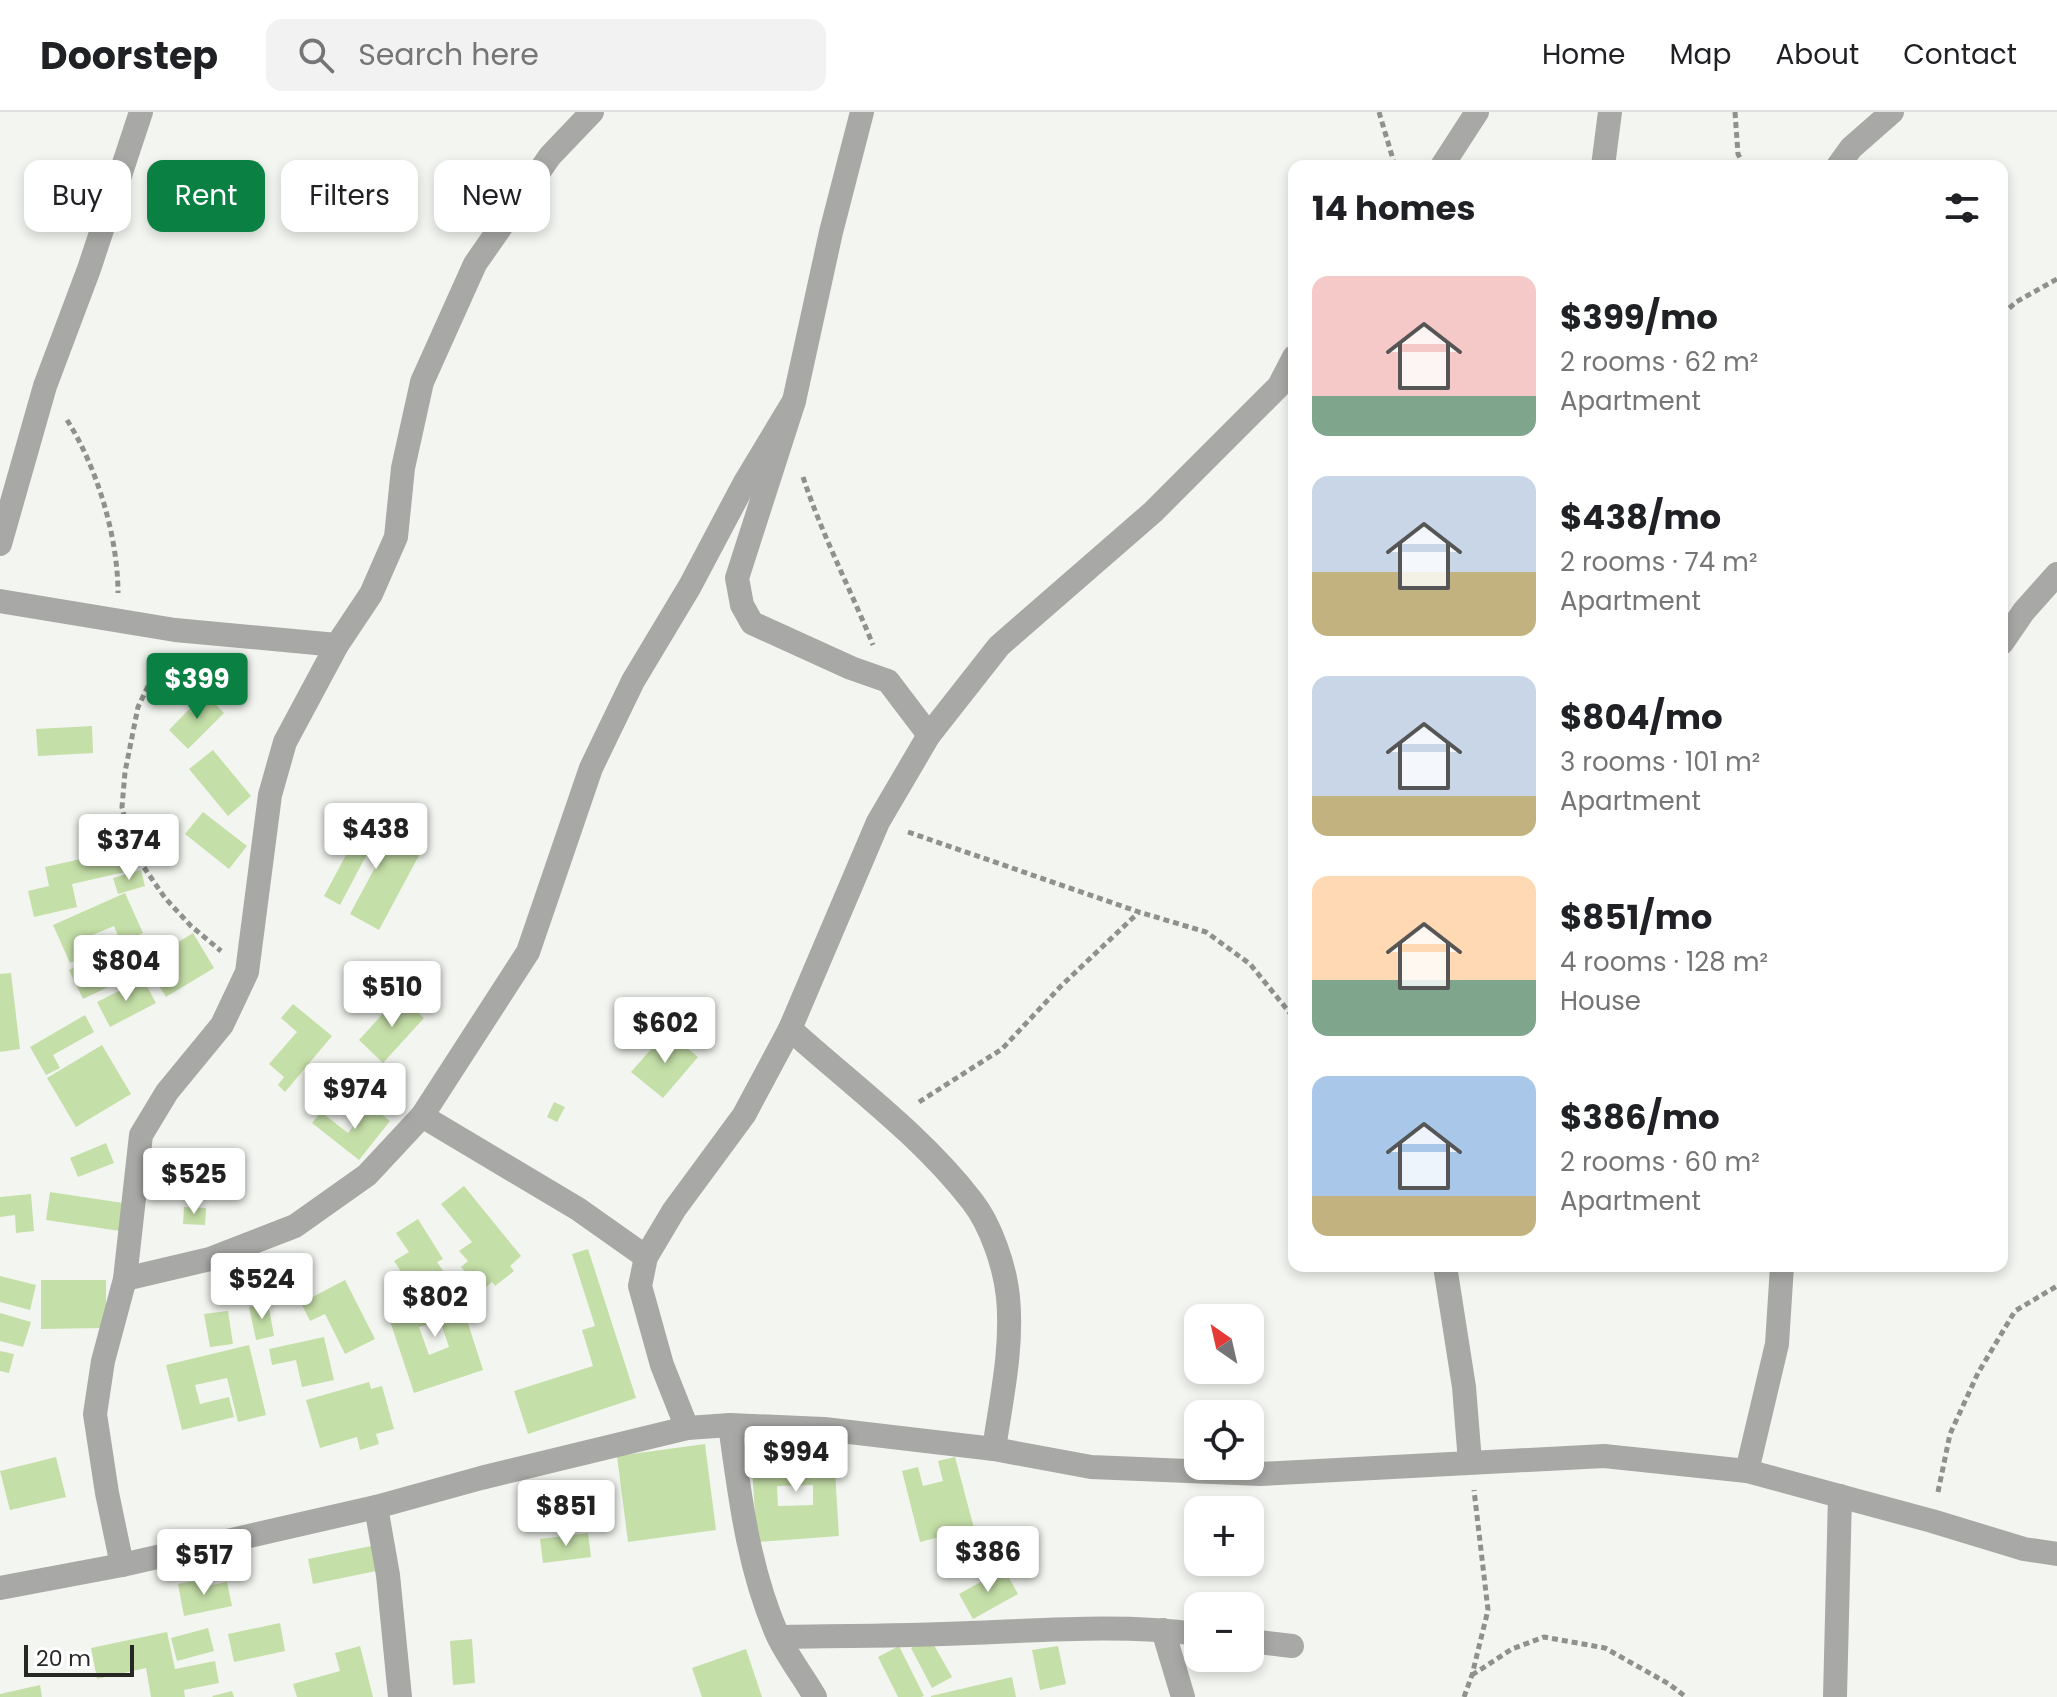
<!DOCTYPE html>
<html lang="en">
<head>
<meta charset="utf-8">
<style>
  :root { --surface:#fff; --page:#f2f2f2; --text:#202124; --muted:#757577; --line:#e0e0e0; --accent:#0b8043 }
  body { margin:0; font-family:Poppins,sans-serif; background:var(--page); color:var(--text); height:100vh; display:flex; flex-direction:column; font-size:30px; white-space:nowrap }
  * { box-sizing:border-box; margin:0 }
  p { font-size:26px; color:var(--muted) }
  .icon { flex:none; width:44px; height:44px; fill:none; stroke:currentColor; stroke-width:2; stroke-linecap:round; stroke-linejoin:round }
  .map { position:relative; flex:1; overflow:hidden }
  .panel { position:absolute; left:1288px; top:48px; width:720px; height:1112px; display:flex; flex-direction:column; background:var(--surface); border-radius:16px; box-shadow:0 4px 12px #0003 }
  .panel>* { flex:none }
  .hud { position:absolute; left:24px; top:48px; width:760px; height:72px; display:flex; gap:16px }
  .needle { width:52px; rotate:326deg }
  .tools { position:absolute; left:1184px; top:1192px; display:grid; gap:16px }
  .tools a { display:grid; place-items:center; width:80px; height:80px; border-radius:16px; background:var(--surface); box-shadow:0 4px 12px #0003; font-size:40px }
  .scale { position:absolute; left:24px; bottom:20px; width:110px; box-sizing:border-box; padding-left:8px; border:4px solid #272826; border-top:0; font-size:22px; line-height:28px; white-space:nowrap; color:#272826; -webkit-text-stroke:6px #fff; paint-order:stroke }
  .price { position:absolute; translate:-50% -68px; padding:0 18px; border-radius:8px; background:#fff; color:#222; font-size:26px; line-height:52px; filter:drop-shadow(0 2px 4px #0008) }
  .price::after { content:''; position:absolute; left:50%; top:48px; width:24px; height:18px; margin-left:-12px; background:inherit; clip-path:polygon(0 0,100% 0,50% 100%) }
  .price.active { background:var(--accent); color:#fff }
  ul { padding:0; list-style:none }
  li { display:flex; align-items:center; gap:24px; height:200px; padding:0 24px }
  li span { display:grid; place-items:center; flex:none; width:224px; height:160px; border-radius:16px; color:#555 }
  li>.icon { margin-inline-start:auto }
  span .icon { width:96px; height:96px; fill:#fffc; stroke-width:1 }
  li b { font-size:34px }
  h2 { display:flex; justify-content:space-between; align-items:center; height:96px; padding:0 24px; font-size:34px }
  .chip { padding:0 28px; border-radius:16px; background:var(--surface); box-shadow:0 4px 12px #0003; font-size:28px; line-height:72px }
  .chip.active { background:var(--accent); color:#fff }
  header { display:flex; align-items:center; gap:48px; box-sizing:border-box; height:112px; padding:0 40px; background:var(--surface); border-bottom:2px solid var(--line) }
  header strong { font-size:38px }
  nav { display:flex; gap:44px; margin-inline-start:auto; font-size:28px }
  .search { width:560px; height:72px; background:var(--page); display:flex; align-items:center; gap:20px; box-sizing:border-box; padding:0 28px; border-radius:16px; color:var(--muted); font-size:30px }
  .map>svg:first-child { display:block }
</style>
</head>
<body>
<header>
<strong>Doorstep</strong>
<div class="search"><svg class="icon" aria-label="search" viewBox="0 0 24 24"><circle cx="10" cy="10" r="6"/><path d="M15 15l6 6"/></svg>Search here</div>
<nav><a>Home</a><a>Map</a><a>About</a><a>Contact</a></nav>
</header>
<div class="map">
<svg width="2057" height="1585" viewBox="0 0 2057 1585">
  <rect width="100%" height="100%" fill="#f3f6f0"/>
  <g fill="#c5dfa8" fill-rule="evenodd">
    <polygon points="205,581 224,601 188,637 169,618"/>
    <polygon points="92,614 93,641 38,644 36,617"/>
    <polygon points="213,638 251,684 228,704 189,657"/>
    <polygon points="203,700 247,734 229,757 185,722"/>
    <polygon points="367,704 424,734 379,818 350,802 379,748 367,742 340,793 324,784"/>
    <polygon points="121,738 125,760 72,772 77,795 34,805 28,779 49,774 45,755"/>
    <polygon points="141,758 145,774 118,782 113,766"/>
    <polygon points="125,781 143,821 121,831 114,814 83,827 90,842 70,851 53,813"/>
    <polygon points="193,821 214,856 166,885 154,866 176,852 167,837"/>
    <polygon points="138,825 152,854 83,887 69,858"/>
    <polygon points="11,861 20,937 0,940 0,862"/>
    <polygon points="143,867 156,891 110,915 97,890"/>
    <polygon points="400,883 424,906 383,951 359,928"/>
    <polygon points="293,892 332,924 285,980 278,973 284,965 269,952 297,920 281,906"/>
    <polygon points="85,903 94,920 53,943 60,956 46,963 30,935"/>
    <polygon points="667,919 698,945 663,986 631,960"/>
    <polygon points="102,933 131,982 76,1015 47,966"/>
    <polygon points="554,990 565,995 557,1010 547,1005"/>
    <polygon points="370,993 390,1009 359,1048 312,1011 321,1000 348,1021"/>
    <polygon points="106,1031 114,1051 78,1065 70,1046"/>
    <polygon points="464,1074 521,1144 510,1154 514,1159 495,1174 492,1170 481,1179 461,1155 468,1149 459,1139 472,1130 441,1092"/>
    <polygon points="50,1080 123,1091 120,1119 46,1108"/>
    <polygon points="31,1082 34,1119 16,1121 15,1103 0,1105 0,1085"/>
    <polygon points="184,1095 206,1096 205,1113 183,1112"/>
    <polygon points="418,1107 443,1147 437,1150 443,1159 418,1175 409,1161 404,1164 394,1149 409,1140 396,1121"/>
    <polygon points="588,1137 636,1286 528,1322 514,1279 593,1254 582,1218 595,1214 572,1142"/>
    <polygon points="0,1164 36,1173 30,1198 0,1190"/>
    <polygon points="41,1168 106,1168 106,1216 41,1217"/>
    <polygon points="345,1168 375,1227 345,1242 325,1202 310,1209 301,1191"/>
    <path d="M456 1174 483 1258 414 1281 386 1197ZM440 1209 449 1235 429 1243 419 1215Z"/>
    <polygon points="268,1191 274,1224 256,1228 249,1195"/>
    <polygon points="228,1199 233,1232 210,1235 204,1202"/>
    <polygon points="0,1201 31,1210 23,1235 0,1229"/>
    <polygon points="324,1225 334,1268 302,1275 296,1248 272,1253 269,1237"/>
    <polygon points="249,1233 266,1303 238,1310 227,1266 195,1273 200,1292 229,1285 234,1305 182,1318 166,1253"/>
    <polygon points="0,1239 14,1242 9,1261 0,1259"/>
    <polygon points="369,1270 371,1277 382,1274 394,1317 376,1322 379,1332 360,1338 357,1325 320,1336 306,1288"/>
    <path d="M833 1327 839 1424 757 1430 751 1342 814 1338 813 1329ZM813 1373V1393L778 1394 777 1374Z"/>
    <polygon points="705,1332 716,1418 628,1430 617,1344"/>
    <polygon points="56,1345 66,1385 10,1398 0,1359"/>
    <polygon points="955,1345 974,1416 920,1430 902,1359 918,1355 923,1374 943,1369 938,1349"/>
    <polygon points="588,1421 591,1445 543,1451 540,1427"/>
    <polygon points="376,1433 381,1458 313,1472 308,1447"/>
    <polygon points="1004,1457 1018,1482 973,1507 959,1482"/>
    <polygon points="200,1468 202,1475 227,1470 232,1494 184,1504 178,1472"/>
    <polygon points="280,1511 285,1539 234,1550 228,1522"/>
    <polygon points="208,1516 214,1539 177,1549 171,1526"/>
    <polygon points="167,1520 175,1557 215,1549 219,1571 184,1578 185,1585 151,1585 146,1556 97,1567 91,1536"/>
    <polygon points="930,1526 952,1565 932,1576 911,1536"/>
    <polygon points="472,1527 475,1571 453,1573 450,1529"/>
    <polygon points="360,1534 373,1585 297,1585 293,1572 340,1559 335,1541"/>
    <polygon points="899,1534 924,1584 921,1585 898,1585 878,1545"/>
    <polygon points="1058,1534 1066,1572 1040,1578 1032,1538"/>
    <polygon points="746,1537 762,1585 702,1585 692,1556"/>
    <polygon points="1012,1565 1016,1585 931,1585 931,1584"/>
    <polygon points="40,1573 42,1585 0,1585 0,1582"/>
    <polygon points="232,1579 234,1585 213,1585 212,1584"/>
  </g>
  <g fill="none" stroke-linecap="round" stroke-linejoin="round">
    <g stroke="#8f918d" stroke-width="5" stroke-dasharray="6 4" stroke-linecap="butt">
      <polyline points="1379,0 1395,54"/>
      <polyline points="1735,0 1738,42 1744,54"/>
      <polyline points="2002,203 2016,190 2057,167"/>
      <path d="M67 308C97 355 118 425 118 481"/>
      <path d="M803 365C822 423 850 476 873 533"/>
      <polyline points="161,547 138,595 125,660 122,695 132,738 165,786 191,814 221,839"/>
      <polyline points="908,720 1139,800 1206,820 1250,852 1294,906"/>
      <polyline points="919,990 1002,937 1061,874 1139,800"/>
      <polyline points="1938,1380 1950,1322 1978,1261 2015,1199 2057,1174"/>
      <polyline points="1472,1563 1512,1537 1544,1525 1605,1536 1669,1572 1686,1585"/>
      <polyline points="1464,1585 1472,1563 1488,1498 1474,1378"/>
    </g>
    <g stroke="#a8a9a6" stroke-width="24">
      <polyline points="862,0 831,120 794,289 737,466 742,493 752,511 851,556 888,569 929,623"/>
      <polyline points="1442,54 1477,0"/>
      <polyline points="1603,54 1610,0"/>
      <polyline points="1838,54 1851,36 1892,0"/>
      <polyline points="0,432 45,274 89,157 141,0"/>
      <polyline points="0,489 175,518 337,533"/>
      <polyline points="2002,531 2024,499 2057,462"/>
      <path d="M790 917C852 973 921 1023 972 1089 991 1113 1005 1155 1008 1185 1013 1236 1001 1288 994 1337"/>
      <polyline points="422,1004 578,1097 646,1145"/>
      <polyline points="1445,1154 1464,1275 1470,1350"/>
      <polyline points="125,1167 210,1147 295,1114 367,1063 422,1004 528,840 591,656 633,569 690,474 744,372 794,289"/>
      <path d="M730 1313C740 1385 748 1455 777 1522 787 1544 803 1564 815 1585"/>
      <polyline points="687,1316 662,1253 640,1174 646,1145 674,1098 744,1003 790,917 878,710 929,623 999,534 1153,400 1279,274 1294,245"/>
      <polyline points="1747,1359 1777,1232 1782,1154"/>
      <polyline points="376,1395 388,1463 400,1585"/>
      <polyline points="122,1453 107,1381 95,1302 103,1249 125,1167 141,1023 167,980 222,913 247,860 270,683 285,630 337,533 371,482 396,425 403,356 422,270 475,152 550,44 592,0"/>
      <polyline points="0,1476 122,1453 376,1395 481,1366 687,1316 730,1313 824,1317 994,1337 1091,1355 1260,1362 1604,1344 1747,1359 1932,1409 2024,1437 2057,1442"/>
      <polyline points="1163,1518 1183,1585"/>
      <path d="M779 1525C842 1524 906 1524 970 1521 1046 1518 1123 1512 1198 1522"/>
      <polyline points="1250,1529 1292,1534"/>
      <polyline points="1835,1585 1840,1384"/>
    </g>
  </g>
</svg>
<div class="tools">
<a><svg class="needle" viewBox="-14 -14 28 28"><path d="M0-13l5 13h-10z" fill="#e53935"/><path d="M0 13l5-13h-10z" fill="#757577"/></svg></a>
<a><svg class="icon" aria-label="locate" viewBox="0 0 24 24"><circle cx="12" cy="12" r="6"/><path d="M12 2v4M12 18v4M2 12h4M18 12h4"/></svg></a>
<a>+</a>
<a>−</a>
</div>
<div class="scale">20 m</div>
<b class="price active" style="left:197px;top:609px">$399</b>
<b class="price" style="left:376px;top:759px">$438</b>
<b class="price" style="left:129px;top:770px">$374</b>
<b class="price" style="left:126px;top:891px">$804</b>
<b class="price" style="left:392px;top:917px">$510</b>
<b class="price" style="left:665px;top:953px">$602</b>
<b class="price" style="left:355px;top:1019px">$974</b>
<b class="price" style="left:194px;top:1104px">$525</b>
<b class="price" style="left:262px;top:1209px">$524</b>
<b class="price" style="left:435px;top:1227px">$802</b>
<b class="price" style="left:796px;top:1382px">$994</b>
<b class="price" style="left:566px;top:1436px">$851</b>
<b class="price" style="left:988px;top:1482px">$386</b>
<b class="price" style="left:204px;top:1485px">$517</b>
<div class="hud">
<a class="chip">Buy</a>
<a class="chip active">Rent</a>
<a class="chip">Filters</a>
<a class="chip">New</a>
</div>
<section class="panel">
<h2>14 homes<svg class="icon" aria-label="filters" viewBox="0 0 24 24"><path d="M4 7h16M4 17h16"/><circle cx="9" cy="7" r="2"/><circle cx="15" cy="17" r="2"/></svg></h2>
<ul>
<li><span style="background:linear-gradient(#f6c9c9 75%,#7fa58c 0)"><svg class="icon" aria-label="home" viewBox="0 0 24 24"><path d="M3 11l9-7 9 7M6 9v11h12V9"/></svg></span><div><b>$399/mo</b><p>2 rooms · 62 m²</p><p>Apartment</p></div></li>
<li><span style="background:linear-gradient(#c9d6e8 60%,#c2b280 0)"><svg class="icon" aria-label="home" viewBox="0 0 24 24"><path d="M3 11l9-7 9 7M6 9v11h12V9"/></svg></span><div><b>$438/mo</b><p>2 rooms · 74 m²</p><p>Apartment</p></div></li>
<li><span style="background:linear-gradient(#c9d6e8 75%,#c2b280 0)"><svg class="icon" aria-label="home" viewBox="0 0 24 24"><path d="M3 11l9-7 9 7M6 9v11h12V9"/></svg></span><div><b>$804/mo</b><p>3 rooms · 101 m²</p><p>Apartment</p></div></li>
<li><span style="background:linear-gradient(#ffd9b3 65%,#7fa58c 0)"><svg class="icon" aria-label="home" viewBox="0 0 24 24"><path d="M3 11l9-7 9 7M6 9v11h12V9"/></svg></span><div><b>$851/mo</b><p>4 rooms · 128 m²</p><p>House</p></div></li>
<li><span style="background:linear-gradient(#a9c7e8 75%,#c2b280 0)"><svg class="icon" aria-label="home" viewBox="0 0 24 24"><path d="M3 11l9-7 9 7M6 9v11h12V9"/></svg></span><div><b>$386/mo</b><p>2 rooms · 60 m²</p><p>Apartment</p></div></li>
</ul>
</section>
</div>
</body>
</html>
